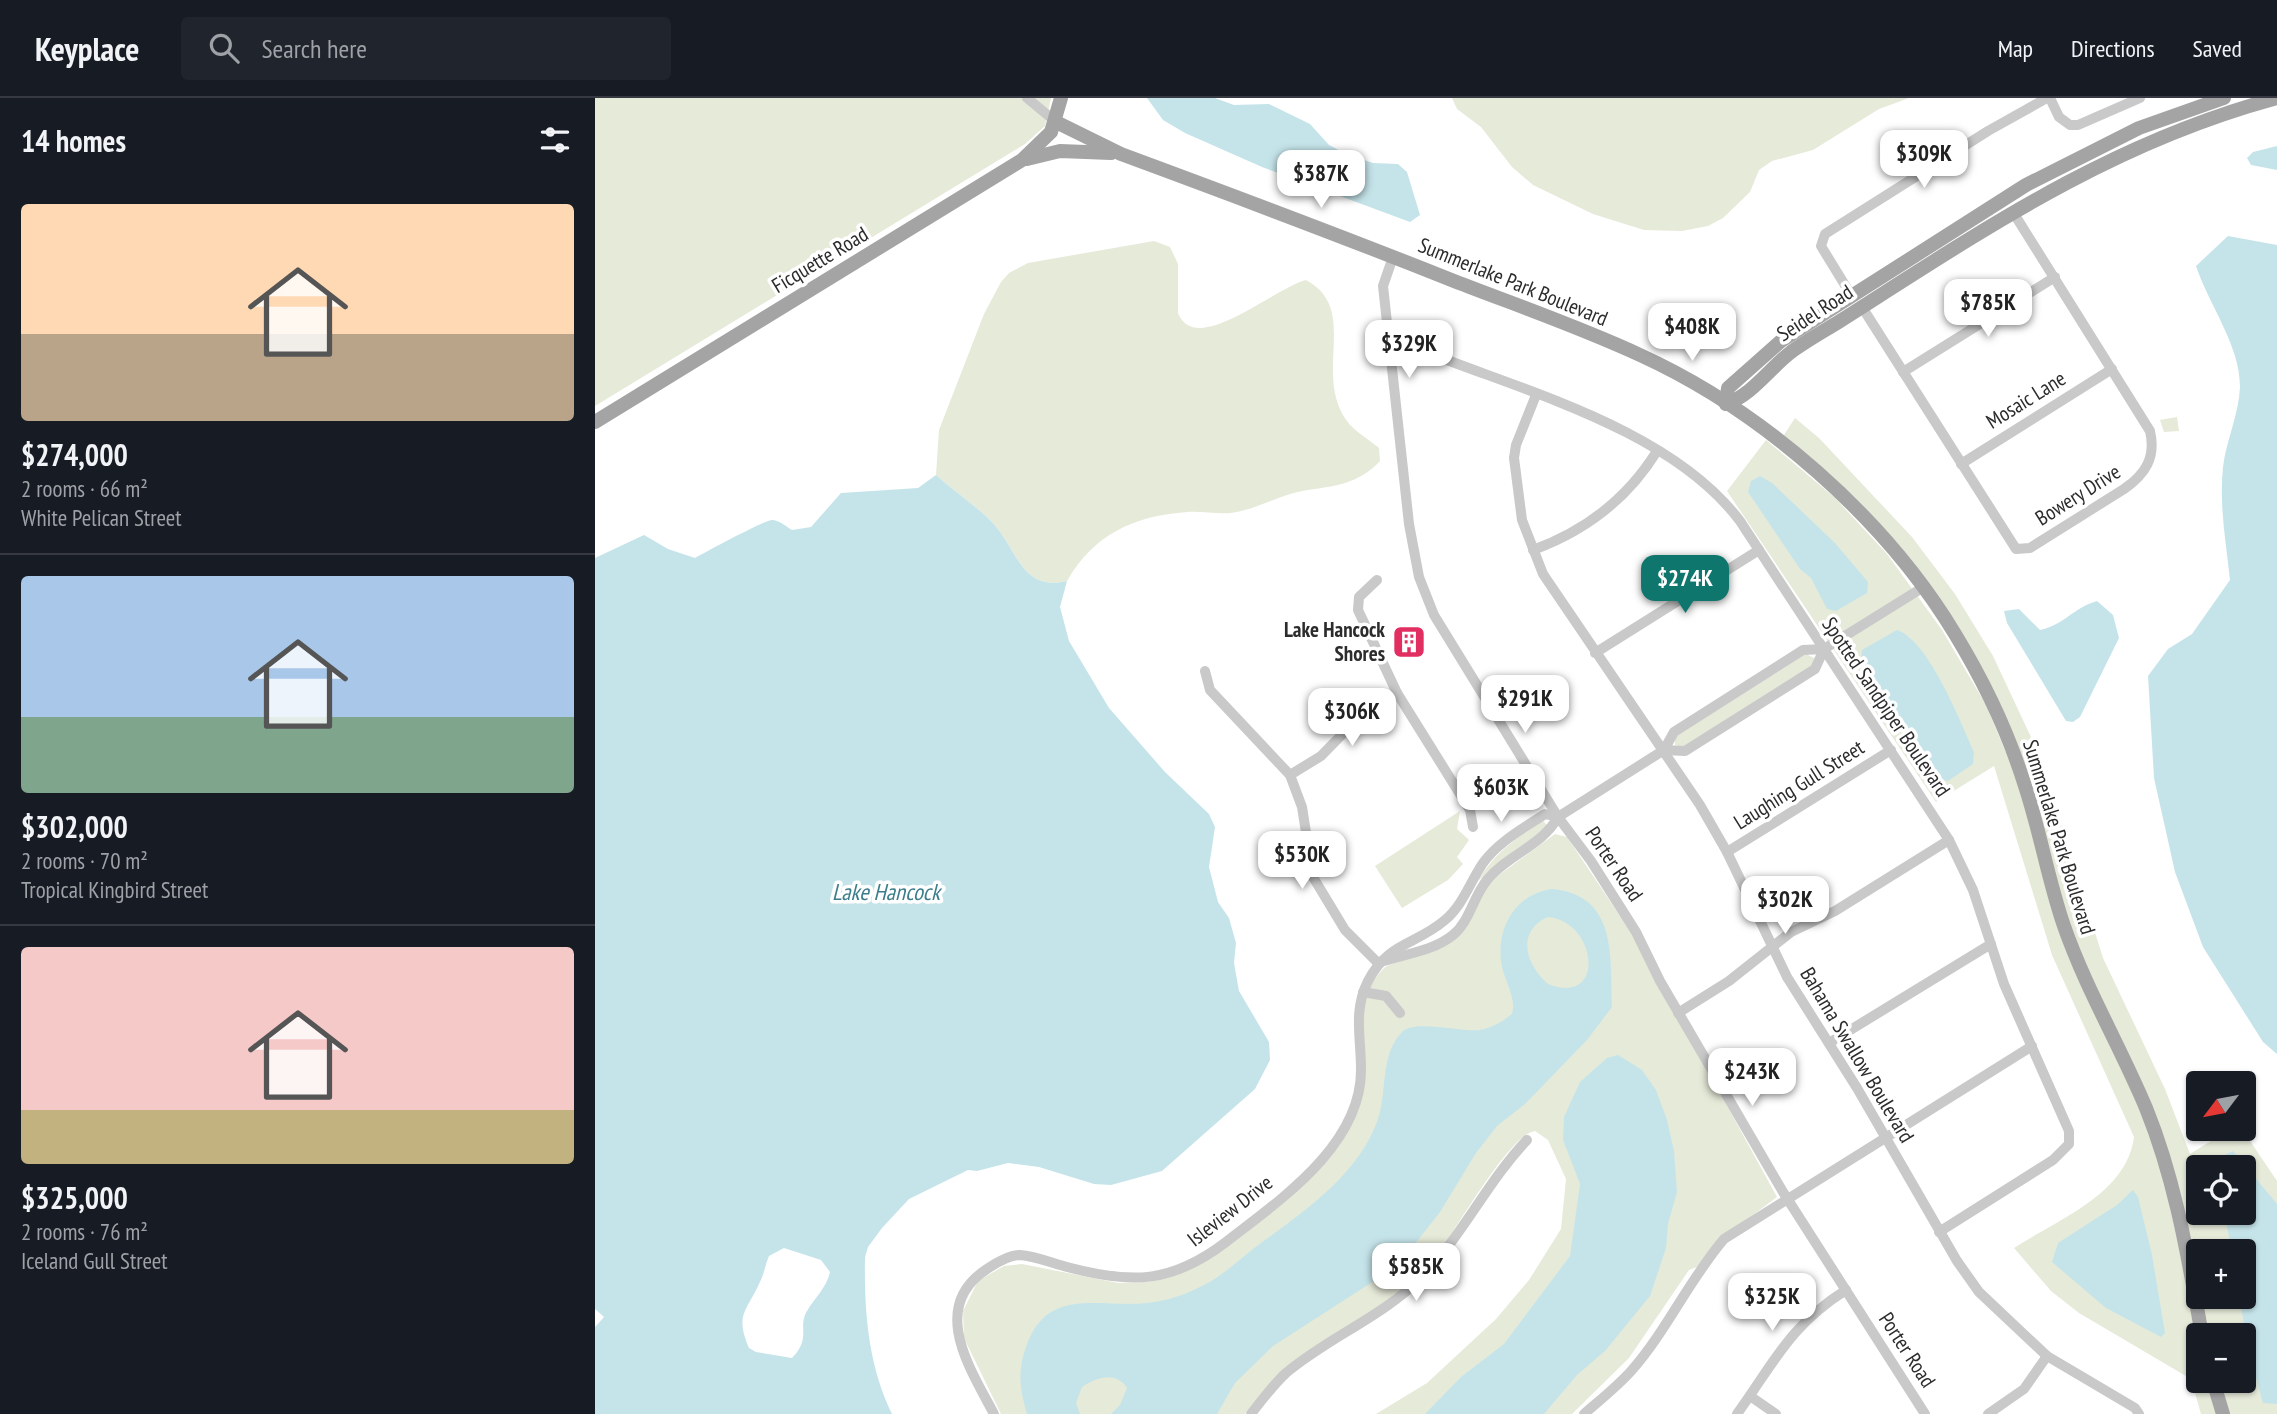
<!DOCTYPE html>
<html lang="en">
<head>
<meta charset="utf-8">
<style>
  :root { --surface:#171b24; --page:#20242c; --text:#f1f3f6; --muted:#9ea1a6; --line:#363941; --accent:#0f766e }
  body { margin:0; font-family:"PT Sans Narrow",sans-serif; background:var(--page); color:var(--text); height:100vh; display:flex; flex-direction:column; font-size:26px; white-space:nowrap }
  * { box-sizing:border-box; margin:0 }
  p { font-size:23px; color:var(--muted) }
  .icon { flex:none; width:38px; height:38px; fill:none; stroke:currentColor; stroke-width:2; stroke-linecap:round; stroke-linejoin:round }
  .map { position:relative; flex:1; overflow:hidden }
  .details { display:flex; flex-direction:column; background:var(--surface); width:595px }
  .details>* { flex:none }
  .needle { width:46px; rotate:238deg }
  .buttons { position:absolute; left:1591px; top:973px; display:grid; gap:14px }
  .buttons a { display:grid; place-items:center; width:70px; height:70px; border-radius:7px; background:var(--surface); box-shadow:0 2px 5px #0004; font-size:35px }
  .price { position:absolute; translate:-50% -60px; padding:0 16px; border-radius:14px; background:#fff; color:#222; font-size:23px; line-height:46px; filter:drop-shadow(0 2px 4px #0008) }
  .price::after { content:''; position:absolute; left:50%; top:42px; width:21px; height:16px; margin-left:-10px; background:inherit; clip-path:polygon(0 0,100% 0,50% 100%) }
  .price.on { background:var(--accent); color:#fff }
  ul { padding:0; list-style:none }
  li { display:grid; align-content:center; gap:14px; height:371px; padding:0 21px }
  li+li { border-top:2px solid var(--line) }
  li span { display:grid; place-items:center; height:217px; border-radius:7px; color:#555 }
  li>.icon { margin-inline-start:auto }
  span .icon { width:126px; height:126px; fill:#fffc; stroke-width:1 }
  li b { font-size:30px }
  h2 { display:flex; justify-content:space-between; align-items:center; height:84px; padding:0 21px; font-size:30px }
  header { display:flex; align-items:center; gap:42px; box-sizing:border-box; height:98px; padding:0 35px; background:var(--surface); border-bottom:2px solid var(--line) }
  header strong { font-size:33px }
  nav { display:flex; gap:38px; margin-inline-start:auto; font-size:24px }
  .search { width:490px; height:63px; background:var(--page); display:flex; align-items:center; gap:18px; box-sizing:border-box; padding:0 24px; border-radius:7px; color:var(--muted); font-size:26px }
  main { display:flex; flex:1; min-height:0 }
  .map>svg:first-child { display:block }
</style>
</head>
<body>
<header>
<strong>Keyplace</strong>
<div class="search"><svg class="icon" aria-label="search" viewBox="0 0 24 24"><circle cx="10" cy="10" r="6"/><path d="M15 15l6 6"/></svg>Search here</div>
<nav><a>Map</a><a>Directions</a><a>Saved</a></nav>
</header>
<main>
<section class="details">
<h2>14 homes<svg class="icon" aria-label="filters" viewBox="0 0 24 24"><path d="M4 7h16M4 17h16"/><circle cx="9" cy="7" r="2"/><circle cx="15" cy="17" r="2"/></svg></h2>
<ul>
<li><span style="background:linear-gradient(#ffd9b3 60%,#b9a48a 0)"><svg class="icon" aria-label="home" viewBox="0 0 24 24"><path d="M3 11l9-7 9 7M6 9v11h12V9"/></svg></span><div><b>$274,000</b><p>2 rooms · 66 m²</p><p>White Pelican Street</p></div></li>
<li><span style="background:linear-gradient(#a9c7e8 65%,#7fa58c 0)"><svg class="icon" aria-label="home" viewBox="0 0 24 24"><path d="M3 11l9-7 9 7M6 9v11h12V9"/></svg></span><div><b>$302,000</b><p>2 rooms · 70 m²</p><p>Tropical Kingbird Street</p></div></li>
<li><span style="background:linear-gradient(#f6c9c9 75%,#c2b280 0)"><svg class="icon" aria-label="home" viewBox="0 0 24 24"><path d="M3 11l9-7 9 7M6 9v11h12V9"/></svg></span><div><b>$325,000</b><p>2 rooms · 76 m²</p><p>Iceland Gull Street</p></div></li>
</ul>
</section>
<div class="map">
<svg width="1682" height="1316" viewBox="0 0 1682 1316">
  <rect width="100%" height="100%" fill="#fff"/>
  <g fill="#e6ead9" fill-rule="evenodd">
    <polygon points="0,0 456,0 450,28 430,46 0,308"/>
    <polygon points="857,0 1314,0 1284,11 1218,52 1177,63 1164,72 1155,94 1128,120 1113,128 1087,133 1049,132 998,116 938,87 917,69 886,29 862,11"/>
    <path d="M559 143 575 149 583 166V215C601 260 679 190 711 182 763 210 721 270 748 317 755 331 772 340 784 350L785 363C763 387 738 388 707 393 682 398 661 412 635 415 621 416 606 413 592 414 539 418 499 436 472 483 426 494 422 450 397 424 380 407 359 393 341 377L344 332 389 216 406 184 414 175 433 165Z"/>
    <polygon points="1582,319 1584,333 1569,334 1565,322"/>
    <path d="M1200 320 1224 340 1317 439 1360 496 1398 558 1443 654 1508 860 1570 991 1595 1056 1635 1031H1647L1682 1083V1316H1628L1618 1283H1648V1237H1607L1570 1062 1490 884 1429 684 1384 580 1292 447 1185 343ZM1603 1069H1648V1115H1603ZM1603 1153H1648V1199H1603Z"/>
    <path d="M1171 342 1239 399 1292 456 1347 532 1391 607 1417 669 1441 744 1565 1062 1603 1239V1283H1613L1622 1316H1606L1596 1281 1484 1215 1456 1193 1419 1150C1462 1122 1532 1096 1539 1039L1457 857 1399 668 1341 704 1132 393Z"/>
    <polygon points="1211,556 1219,560 1219,567 1091,650 1080,647 1080,639"/>
    <polygon points="865,713 862,731 874,742 862,759 868,766 853,782 807,810 780,768"/>
    <path d="M948 723 953 728 883 783C899 755 921 740 948 723Z"/>
    <path d="M960 736 972 739 1041 842 1182 1099 1119 1146 1102 1169 1094 1172 1034 1260 977 1316H781L832 1285 901 1221 934 1182 966 1131 971 1081 953 1042 940 1033C914 1037 864 1128 845 1152 792 1220 703 1249 650 1316H406L369 1240 368 1213 383 1183 409 1168 427 1166 523 1185 553 1184 583 1176 695 1095 758 1023 766 933 771 899 779 881 790 869 802 864 849 848 893 785Z"/>
  </g>
  <g fill="#c5e4ea" fill-rule="evenodd">
    <polygon points="552,0 620,0 639,7 674,6 715,26 734,47 751,56 778,65 803,66 812,74 825,117 815,124 667,69 590,35 568,22"/>
    <polygon points="1682,48 1682,72 1656,67 1652,60 1658,54"/>
    <path d="M1633 138 1682 147V956L1668 944 1608 849 1580 774 1559 680 1553 578 1573 551 1597 536 1635 482C1631 444 1624 407 1628 369 1631 343 1644 316 1645 289 1645 247 1614 207 1601 168Z"/>
    <path d="M341 377C359 393 380 407 397 424 422 450 426 494 472 483L465 509 474 543 514 610 570 674 614 716 620 729 614 769 623 804 634 820 641 845 639 865 644 893 674 944 675 962 660 991 567 1073 516 1087 499 1086 444 1069 413 1065 382 1073 373 1072 314 1101 287 1130 273 1149 270 1159C269 1213 273 1267 297 1316H0V1229L9 1219 0 1211V460L49 437 73 451 100 460C111 454 172 421 177 422 184 422 192 429 197 432L216 429 246 395 323 390ZM189 1150 226 1162 235 1174C231 1191 220 1199 212 1213 202 1230 217 1239 197 1260L161 1254 154 1250C140 1217 151 1214 164 1186 169 1177 170 1167 174 1158Z"/>
    <polygon points="1165,378 1177,385 1240,445 1273,484 1272,495 1241,513 1232,511 1216,480 1205,471 1153,394 1156,383"/>
    <path d="M1502 503 1518 517 1524 540 1485 619 1478 624 1471 623 1412 525 1409 513 1424 511 1445 532C1469 527 1478 510 1502 503Z"/>
    <path d="M1302 532C1334 543 1365 623 1379 654L1378 666 1353 683 1339 679 1265 566 1267 552Z"/>
    <path d="M958 791C1023 798 1015 859 1017 909L992 942 930 1006 902 1028 881 1055 845 1114 823 1142 779 1183 678 1248 640 1285 622 1316H516L525 1307 532 1290C521 1273 502 1279 487 1289L481 1305 485 1316H432C425 1292 422 1273 431 1249 452 1188 502 1210 552 1205 573 1203 592 1196 611 1186 628 1177 643 1163 658 1151 704 1117 761 1080 782 1024 793 995 784 958 807 934 820 921 864 934 884 932 897 930 907 924 917 916 922 898 908 882 906 863 902 827 922 795 958 791ZM953 819C1003 824 1011 909 953 886 930 866 921 833 953 819Z"/>
    <polygon points="1023,957 1047,972 1061,992 1072,1022 1079,1053 1082,1094 1073,1126 1071,1150 1055,1198 1010,1253 982,1277 949,1316 830,1316 866,1279 909,1246 975,1158 985,1086 968,1042 969,1019 985,984 1012,960"/>
    <polygon points="1638,1053 1682,1106 1682,1306 1668,1305 1657,1266 1644,1199 1648,1199 1648,1153 1637,1153 1629,1115 1648,1115 1648,1069 1616,1069 1619,1062"/>
    <polygon points="1538,1092 1543,1099 1557,1157 1570,1235 1566,1239 1511,1210 1457,1164 1463,1145 1522,1107"/>
  </g>
  <g fill="none" stroke-linecap="round" stroke-linejoin="round">
    <g stroke="#c9c9c9" stroke-width="10">
      <polyline points="432,0 461,24"/>
      <polyline points="1455,0 1464,19 1475,27 1483,27 1545,0"/>
      <polyline points="798,159 788,188 814,426 824,479 839,517 963,719 996,763 1041,834 1065,883 1188,1094 1330,1316"/>
      <polyline points="1256,197 1226,148 1230,136 1393,33 1452,0"/>
      <path d="M1267 209 1421 451 1435 450 1529 391C1551 376 1561 359 1555 333L1418 114"/>
      <path d="M796 259 823 255 839 257C939 296 1078 334 1145 423L1354 742 1378 792 1409 886 1474 1033V1046L1458 1062 1344 1134"/>
      <polyline points="1308,274 1460,179"/>
      <polyline points="941,297 921,347 919,360 927,422 948,476 1105,707 1132,754 1192,879 1262,990 1362,1163 1384,1194 1452,1258 1540,1310 1544,1316"/>
      <polyline points="1366,366 1517,271"/>
      <path d="M938 452C990 433 1033 400 1062 353"/>
      <polyline points="782,482 764,499 763,512 802,595 875,712 878,729"/>
      <polyline points="1000,555 1164,452"/>
      <polyline points="610,573 615,592 695,677 707,709 718,779 750,832 783,865"/>
      <polyline points="1069,652 1090,653 1220,571 1229,551"/>
      <polyline points="695,677 726,658 772,611 802,595"/>
      <polyline points="1132,754 1296,652"/>
      <path d="M789 863C813 855 838 853 858 837 875 823 878 799 892 782 912 757 947 748 963 719L1069 652 1079 634 1208 552 1229 551 1327 490"/>
      <polyline points="768,894 791,898 805,915"/>
      <polyline points="1083,915 1134,883 1196,834 1240,813 1354,742"/>
      <polyline points="1234,945 1396,846"/>
      <polyline points="1155,1298 1181,1316"/>
      <path d="M399 1316C376 1272 333 1209 392 1171 401 1165 414 1157 425 1157 440 1158 457 1165 472 1169 536 1186 576 1186 631 1144 685 1102 767 1047 766 971 766 939 758 913 773 883 793 844 821 847 850 822 868 807 875 784 888 765 903 744 929 730 950 716L963 719"/>
      <path d="M656 1316C667 1302 678 1287 691 1275 734 1239 787 1219 827 1179 868 1137 892 1084 932 1042"/>
      <path d="M989 1316C1005 1302 1023 1288 1037 1272 1072 1232 1094 1182 1129 1141L1437 948"/>
      <path d="M1142 1316C1179 1265 1194 1228 1251 1192"/>
      <polyline points="1393,1316 1429,1291 1452,1258"/>
    </g>
    <g stroke="#a4a4a4" stroke-width="14">
      <path d="M461 24 526 56C637 97 749 139 859 183 921 207 985 229 1045 257 1168 313 1290 420 1360 536 1388 582 1413 634 1429 685 1445 732 1453 782 1469 828 1491 891 1525 948 1551 1010 1581 1084 1593 1160 1607 1237"/>
      <polyline points="432,61 465,53 516,55"/>
      <path d="M1131 306C1157 297 1174 271 1196 254 1211 243 1229 233 1245 223 1388 132 1515 45 1682 0"/>
      <polyline points="1131,306 1133,290 1186,243 1431,87 1544,30 1629,0"/>
      <polyline points="0,324 427,62 456,34 466,0"/>
      <polyline points="1618,1283 1628,1316"/>
    </g>
  </g>
  <defs>
    <symbol id="building-square" viewBox="-11 -11 22 22"><rect x="-9" y="-9" width="18" height="18" rx="4" fill="#e22f62" stroke="#fff"/><path d="M-4-6H4V6H1V3H-1V6H-4ZM-2.5-4.3h1.7v1.8h-1.7ZM.8-4.3h1.7v1.8H.8ZM-2.5-1h1.7V.8h-1.7ZM.8-1h1.7V.8H.8Z" fill="#fff"/></symbol>
  </defs>
  <g fill-rule="evenodd">
    <use href="#building-square" x="795" y="525" width="38" height="38"/>
  </g>
  <g text-anchor="middle" stroke-width="7" stroke-linejoin="round" paint-order="stroke">
    <g font-size="21" fill="#2c2c2c" stroke="#fff">
      <text transform="translate(225 162) rotate(-31)" y="7">Ficquette Road</text>
      <text transform="translate(918 184) rotate(22)" y="7">Summerlake Park Boulevard</text>
      <text transform="translate(1220 215) rotate(-33)" y="7">Seidel Road</text>
      <text transform="translate(1431 302) rotate(-32)" y="7">Mosaic Lane</text>
      <text transform="translate(1483 397) rotate(-32)" y="7">Bowery Drive</text>
      <text transform="translate(1291 609) rotate(56)" y="7">Spotted Sandpiper Boulevard</text>
      <text transform="translate(1204 687) rotate(-32)" y="7">Laughing Gull Street</text>
      <text transform="translate(1464 739) rotate(73)" y="7">Summerlake Park Boulevard</text>
      <text transform="translate(1019 766) rotate(56)" y="7">Porter Road</text>
      <text transform="translate(1262 957) rotate(59)" y="7">Bahama Swallow Boulevard</text>
      <text transform="translate(635 1113) rotate(-38)" y="7">Isleview Drive</text>
      <text transform="translate(1312 1252) rotate(57)" y="7">Porter Road</text>
    </g>
    <g font-size="21" font-weight="bold" fill="#2c2c2c" stroke="#fff" text-anchor="end">
      <text x="790" y="539">Lake Hancock<tspan x="790" dy="24">Shores</tspan></text>
    </g>
    <g font-size="23" font-style="italic" fill="#3c7e8c" stroke="#fff">
      <text x="291" y="802">Lake Hancock</text>
    </g>
  </g>
</svg>
<div class="buttons">
<a><svg class="needle" viewBox="-14 -14 28 28"><path d="M0-13l5 13h-10z" fill="#e53935"/><path d="M0 13l5-13h-10z" fill="#9ea1a6"/></svg></a>
<a><svg class="icon" aria-label="locate" viewBox="0 0 24 24"><circle cx="12" cy="12" r="6"/><path d="M12 2v4M12 18v4M2 12h4M18 12h4"/></svg></a>
<a>+</a>
<a>−</a>
</div>
<b class="price" style="left:1329px;top:92px">$309K</b>
<b class="price" style="left:726px;top:112px">$387K</b>
<b class="price" style="left:1393px;top:241px">$785K</b>
<b class="price" style="left:1097px;top:265px">$408K</b>
<b class="price" style="left:814px;top:282px">$329K</b>
<b class="price on" style="left:1090px;top:517px">$274K</b>
<b class="price" style="left:930px;top:637px">$291K</b>
<b class="price" style="left:757px;top:650px">$306K</b>
<b class="price" style="left:906px;top:726px">$603K</b>
<b class="price" style="left:707px;top:793px">$530K</b>
<b class="price" style="left:1190px;top:838px">$302K</b>
<b class="price" style="left:1157px;top:1010px">$243K</b>
<b class="price" style="left:821px;top:1205px">$585K</b>
<b class="price" style="left:1177px;top:1235px">$325K</b>
</div>
</main>
</body>
</html>
